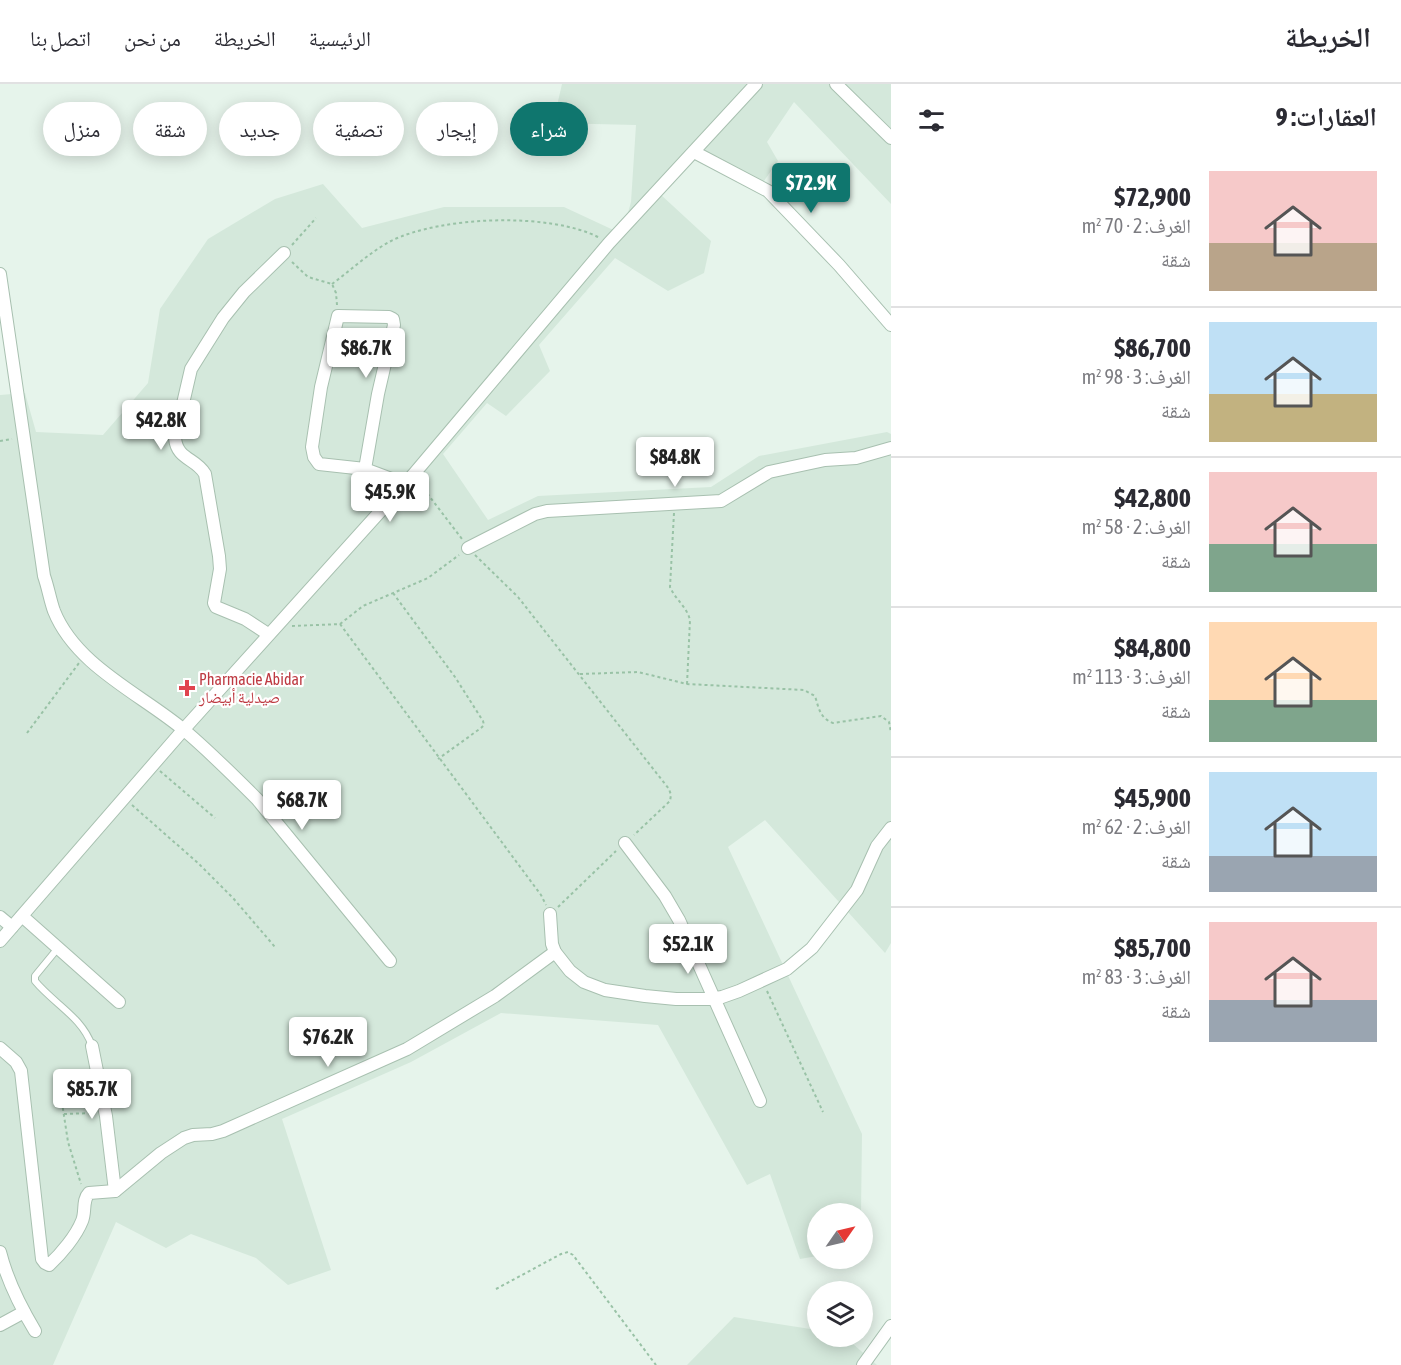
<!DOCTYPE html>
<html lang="ar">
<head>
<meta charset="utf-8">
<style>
  :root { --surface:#fff; --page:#f7f7f7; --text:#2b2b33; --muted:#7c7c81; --line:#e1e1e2; --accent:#0f766e }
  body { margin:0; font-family:"Asap Condensed","Noto Naskh Arabic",sans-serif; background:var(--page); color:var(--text); direction:rtl; height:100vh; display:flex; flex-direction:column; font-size:22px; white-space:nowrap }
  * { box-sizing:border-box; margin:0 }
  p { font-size:20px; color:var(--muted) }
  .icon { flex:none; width:33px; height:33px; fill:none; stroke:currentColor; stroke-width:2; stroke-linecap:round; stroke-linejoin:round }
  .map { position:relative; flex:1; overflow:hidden; direction:ltr }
  .panel { display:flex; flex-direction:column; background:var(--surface); width:510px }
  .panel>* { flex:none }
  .guide { position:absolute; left:18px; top:18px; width:570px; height:54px; direction:rtl; display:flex; gap:12px }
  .needle { width:39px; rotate:56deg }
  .tools { position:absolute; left:807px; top:1119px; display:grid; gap:12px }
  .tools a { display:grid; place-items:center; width:66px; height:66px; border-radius:50%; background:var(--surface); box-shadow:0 3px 15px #0003; font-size:30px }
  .price { position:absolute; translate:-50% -51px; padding:0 14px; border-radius:6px; background:#fff; color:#222; font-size:20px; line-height:39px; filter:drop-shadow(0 2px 3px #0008) }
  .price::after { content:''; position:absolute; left:50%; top:36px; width:18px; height:14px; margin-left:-9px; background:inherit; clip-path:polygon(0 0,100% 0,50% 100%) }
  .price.selected { background:var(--accent); color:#fff }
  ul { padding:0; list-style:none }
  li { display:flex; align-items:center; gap:18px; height:150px; padding:0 24px }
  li+li { border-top:2px solid var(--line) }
  li span { display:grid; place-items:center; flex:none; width:168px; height:120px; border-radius:0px; color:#555 }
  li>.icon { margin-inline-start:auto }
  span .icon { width:72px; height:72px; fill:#fffc; stroke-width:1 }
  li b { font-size:26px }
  h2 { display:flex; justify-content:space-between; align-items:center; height:72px; padding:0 24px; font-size:26px }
  .chip { padding:0 21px; border-radius:27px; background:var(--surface); box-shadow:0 3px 15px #0003; font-size:21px; line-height:54px }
  .chip.selected { background:var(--accent); color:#fff }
  header { display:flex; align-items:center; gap:36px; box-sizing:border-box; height:84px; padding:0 30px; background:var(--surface); border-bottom:2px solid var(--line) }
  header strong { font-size:28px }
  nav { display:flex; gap:33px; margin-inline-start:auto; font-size:21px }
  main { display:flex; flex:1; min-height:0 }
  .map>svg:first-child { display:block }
</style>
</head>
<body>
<header>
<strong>الخريطة</strong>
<nav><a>الرئيسية</a><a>الخريطة</a><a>من نحن</a><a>اتصل بنا</a></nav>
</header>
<main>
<section class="panel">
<h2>العقارات: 9<svg class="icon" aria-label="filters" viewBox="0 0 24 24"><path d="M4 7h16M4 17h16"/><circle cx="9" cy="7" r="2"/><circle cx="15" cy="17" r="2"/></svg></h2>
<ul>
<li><span style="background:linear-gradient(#f6c9c9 60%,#b9a48a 0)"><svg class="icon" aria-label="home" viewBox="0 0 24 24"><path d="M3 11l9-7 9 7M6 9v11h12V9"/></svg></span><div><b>$72,900</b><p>الغرف: 2 · 70 m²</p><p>شقة</p></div></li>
<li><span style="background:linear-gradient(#bfe0f5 60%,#c2b280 0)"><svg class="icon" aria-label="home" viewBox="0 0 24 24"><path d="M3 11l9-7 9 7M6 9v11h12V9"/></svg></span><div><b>$86,700</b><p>الغرف: 3 · 98 m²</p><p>شقة</p></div></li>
<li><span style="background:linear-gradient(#f6c9c9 60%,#7fa58c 0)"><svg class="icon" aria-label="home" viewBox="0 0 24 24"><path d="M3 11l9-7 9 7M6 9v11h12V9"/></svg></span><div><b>$42,800</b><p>الغرف: 2 · 58 m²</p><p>شقة</p></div></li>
<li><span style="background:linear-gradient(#ffd9b3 65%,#7fa58c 0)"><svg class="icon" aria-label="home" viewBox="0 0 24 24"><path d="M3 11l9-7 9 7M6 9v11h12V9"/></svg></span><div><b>$84,800</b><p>الغرف: 3 · 113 m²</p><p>شقة</p></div></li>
<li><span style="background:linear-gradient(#bfe0f5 70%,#9aa5b1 0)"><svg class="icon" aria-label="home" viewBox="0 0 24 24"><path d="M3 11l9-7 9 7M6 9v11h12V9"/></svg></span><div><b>$45,900</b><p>الغرف: 2 · 62 m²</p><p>شقة</p></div></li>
<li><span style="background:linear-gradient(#f6c9c9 65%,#9aa5b1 0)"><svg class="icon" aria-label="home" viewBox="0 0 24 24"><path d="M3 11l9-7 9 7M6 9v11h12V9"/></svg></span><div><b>$85,700</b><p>الغرف: 3 · 83 m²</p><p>شقة</p></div></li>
</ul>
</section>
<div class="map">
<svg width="891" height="1281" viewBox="0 0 891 1281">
  <rect width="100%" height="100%" fill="#e6f4eb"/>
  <g fill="#d4e8db">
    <polygon points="562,0 891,0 891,120 794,18 767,58 778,77 759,104 700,68 660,110 711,157 704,189 668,207 615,174 539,261 550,287 506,332 487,319 443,370 488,436 538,412 711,403 759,372 887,348 891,350 891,859 885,869 765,736 728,763 862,1050 861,1129 818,1130 817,1172 800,1175 770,1090 747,1101 658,941 501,929 411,978 282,1035 331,1186 288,1201 256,1174 191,1150 166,1164 116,1138 53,1281 0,1281 0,311 25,309 36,348 103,351 148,299 160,225 208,155 275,115 323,100 362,144 444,123 564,123 622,150 631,118 636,41 553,39"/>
    <polygon points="734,1233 817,1246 818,1252 845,1253 877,1281 687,1281"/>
  </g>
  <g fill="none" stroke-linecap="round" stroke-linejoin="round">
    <defs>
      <path id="service" d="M58 864 35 892V897C54 920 82 933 92 962"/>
      <g id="minor">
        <polyline points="836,0 891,54"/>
        <polyline points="694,68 768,107 839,181 891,241"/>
        <path d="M0 190 44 492C48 503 50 516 54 527 76 582 141 610 184 646 209 667 233 691 257 715L390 877"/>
        <polyline points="365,385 378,310 394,241 393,235 389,233 338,232 321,303 312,363 314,373 319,380 365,385 405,400"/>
        <polyline points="468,464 535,430 547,427 721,417 769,388 825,376 856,374 891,364"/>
        <path d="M268 550 245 535 216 523 214 519 220 485 219 472 205 390C196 374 177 376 175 354L191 285 201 269 223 234 244 208 284 169"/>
        <polyline points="625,759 665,812 679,836 760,1017"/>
        <polyline points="550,830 552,860 555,868 570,887 584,898 605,906 645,912 676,915 710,915 722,913 739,907 787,885 812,864 857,806 877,762 891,744"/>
        <polyline points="22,832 119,918"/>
        <polyline points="0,833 12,843"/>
        <polyline points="0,857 184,645 413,391 609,159 756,0"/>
        <polyline points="92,962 106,1032 115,1107"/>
        <path d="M0 964 16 978 21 987 42 1175 45 1179 49 1181C61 1170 76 1152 82 1137 86 1128 82 1116 89 1109L115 1107 161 1069 184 1054 193 1051 212 1050 223 1047 407 965 495 912 555 868"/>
        <path d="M0 1168C7 1196 20 1222 35 1247"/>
        <polyline points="0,1241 24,1228"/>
        <polyline points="863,1281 891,1242"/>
      </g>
    </defs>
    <use href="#service" stroke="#a8c0b0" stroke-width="8"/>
    <use href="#minor" stroke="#a8c0b0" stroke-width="14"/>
    <g stroke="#99c2a6" stroke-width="2" stroke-dasharray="3 3" stroke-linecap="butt">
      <polyline points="292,161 316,134"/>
      <polyline points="292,178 308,193 332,200 336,209 337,221"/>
      <path d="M332 200C351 186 370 168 391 157 441 132 551 128 600 154"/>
      <polyline points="0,357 12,355"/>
      <polyline points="420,400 462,455"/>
      <path d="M674 429 670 503C675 515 687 523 690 536L687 600"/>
      <polyline points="475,471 518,513 669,705 671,711 670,717 634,751"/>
      <polyline points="393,509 455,593 483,637 484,641 481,644 438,675"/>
      <polyline points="340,540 541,811 546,821"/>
      <polyline points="292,542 340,540 363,522 428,494 459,471"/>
      <path d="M580 590 638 588 687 600 804 606 815 612C819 625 820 634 833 639L881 632 889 638 891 649"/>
      <polyline points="27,649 79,579"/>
      <polyline points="160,687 215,734"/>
      <polyline points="132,721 198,779 233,814 275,863"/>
      <polyline points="558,823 616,767"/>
      <polyline points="767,907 823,1028"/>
      <polyline points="61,1012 68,1058 81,1100"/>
      <polyline points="64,1030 94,1029"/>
      <polyline points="496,1205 561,1170 568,1168 573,1171 656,1281"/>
    </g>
    <use href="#service" stroke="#fff" stroke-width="6"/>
    <use href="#minor" stroke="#fff" stroke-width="12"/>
  </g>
  <path fill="#e0444e" stroke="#fff" stroke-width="2" d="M184 595h6v6h6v6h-6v6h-6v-6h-6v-6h6z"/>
  <g text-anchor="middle" stroke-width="4.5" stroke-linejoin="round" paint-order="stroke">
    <g font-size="16" fill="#be3a42" stroke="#fff" text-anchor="start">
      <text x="199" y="601">Pharmacie Abidar<tspan x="199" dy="18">صيدلية أبيضار</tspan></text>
    </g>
  </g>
</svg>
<div class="tools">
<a><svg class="needle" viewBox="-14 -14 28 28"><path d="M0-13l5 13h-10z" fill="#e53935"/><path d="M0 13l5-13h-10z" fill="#7c7c81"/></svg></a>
<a><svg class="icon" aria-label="layers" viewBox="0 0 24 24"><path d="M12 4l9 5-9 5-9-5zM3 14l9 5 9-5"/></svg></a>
</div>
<b class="price selected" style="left:811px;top:130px">$72.9K</b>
<b class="price" style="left:366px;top:295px">$86.7K</b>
<b class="price" style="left:161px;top:367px">$42.8K</b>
<b class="price" style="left:675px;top:404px">$84.8K</b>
<b class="price" style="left:390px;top:439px">$45.9K</b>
<b class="price" style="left:302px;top:747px">$68.7K</b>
<b class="price" style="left:688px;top:891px">$52.1K</b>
<b class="price" style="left:328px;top:984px">$76.2K</b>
<b class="price" style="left:92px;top:1036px">$85.7K</b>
<div class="guide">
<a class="chip selected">شراء</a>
<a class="chip">إيجار</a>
<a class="chip">تصفية</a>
<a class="chip">جديد</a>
<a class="chip">شقة</a>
<a class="chip">منزل</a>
</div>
</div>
</main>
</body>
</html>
